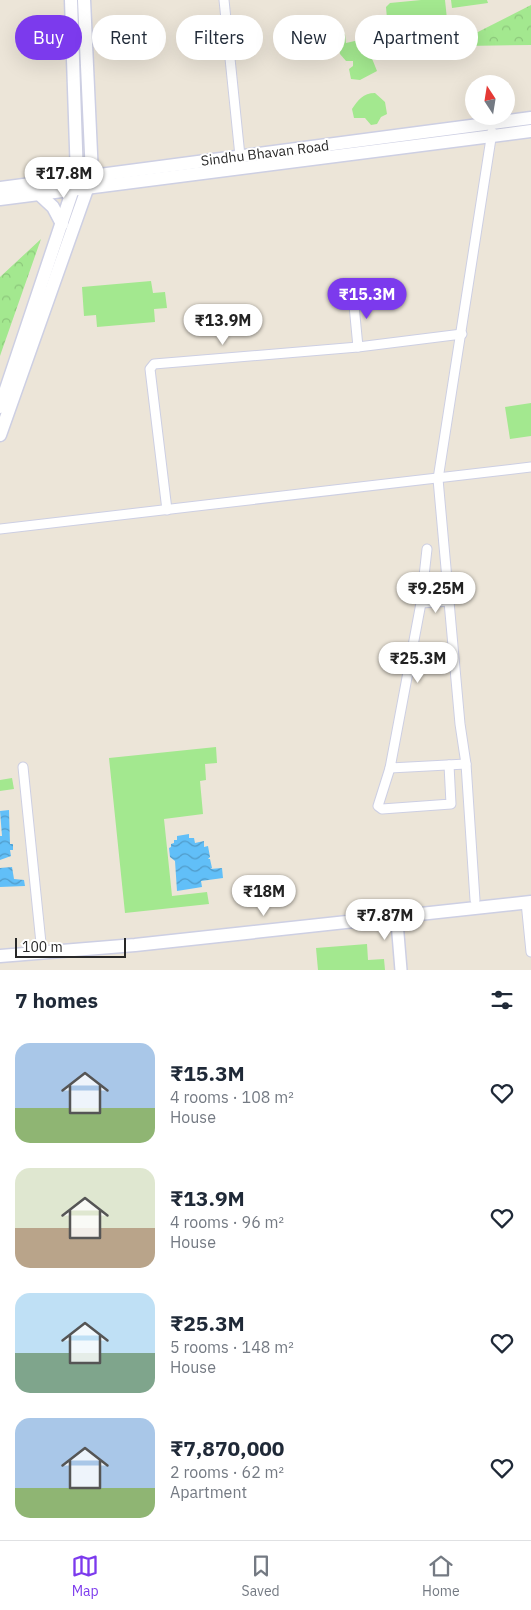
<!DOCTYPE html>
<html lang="en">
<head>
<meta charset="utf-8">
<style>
  :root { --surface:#fff; --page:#f6f6f7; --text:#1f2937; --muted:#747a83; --line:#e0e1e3; --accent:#7c3aed }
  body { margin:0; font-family:"IBM Plex Sans",sans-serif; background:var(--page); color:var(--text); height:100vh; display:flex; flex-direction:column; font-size:19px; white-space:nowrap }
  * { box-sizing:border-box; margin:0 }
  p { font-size:16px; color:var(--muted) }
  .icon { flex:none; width:28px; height:28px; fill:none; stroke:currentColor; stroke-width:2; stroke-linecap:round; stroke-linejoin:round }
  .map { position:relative; height:970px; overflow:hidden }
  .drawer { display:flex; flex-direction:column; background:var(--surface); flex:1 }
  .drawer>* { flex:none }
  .top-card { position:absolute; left:15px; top:15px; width:501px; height:45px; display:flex; gap:10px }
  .needle { width:32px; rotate:348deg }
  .fabs { position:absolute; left:465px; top:75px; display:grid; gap:10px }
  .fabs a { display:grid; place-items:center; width:50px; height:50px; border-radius:50%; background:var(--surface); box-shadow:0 5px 20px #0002; font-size:25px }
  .scale { position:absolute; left:15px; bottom:12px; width:111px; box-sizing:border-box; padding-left:5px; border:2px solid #282828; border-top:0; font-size:14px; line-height:18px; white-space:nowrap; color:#282828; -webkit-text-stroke:4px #fff; paint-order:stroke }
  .price { position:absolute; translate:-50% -42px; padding:0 11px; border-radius:18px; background:#fff; color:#222; font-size:16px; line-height:32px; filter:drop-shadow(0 1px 2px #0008) }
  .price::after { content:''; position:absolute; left:50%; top:30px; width:15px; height:11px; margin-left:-8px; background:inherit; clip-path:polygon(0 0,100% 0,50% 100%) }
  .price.current { background:var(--accent); color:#fff }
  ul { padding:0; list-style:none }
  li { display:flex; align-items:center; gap:15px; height:125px; padding:0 15px }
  li span { display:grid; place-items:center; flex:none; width:140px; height:100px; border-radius:15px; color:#555 }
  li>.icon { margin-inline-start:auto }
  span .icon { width:60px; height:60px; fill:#fffc; stroke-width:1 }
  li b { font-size:21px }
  h2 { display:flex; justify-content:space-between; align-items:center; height:60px; padding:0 15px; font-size:21px }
  .pill { padding:0 18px; border-radius:22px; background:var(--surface); box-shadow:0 5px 20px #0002; font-size:18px; line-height:45px }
  .pill.current { background:var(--accent); color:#fff }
  .tabs { display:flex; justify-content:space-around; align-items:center; height:70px; border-top:1px solid var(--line); background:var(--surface); font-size:14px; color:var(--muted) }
  .tabs a { display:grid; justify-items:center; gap:2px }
  .tabs .current { color:var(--accent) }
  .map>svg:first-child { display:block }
</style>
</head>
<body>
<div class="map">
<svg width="531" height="970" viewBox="0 0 531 970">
  <defs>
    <pattern id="park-crowns" width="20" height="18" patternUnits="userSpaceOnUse" patternTransform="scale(1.25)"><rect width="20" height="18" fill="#a3e88f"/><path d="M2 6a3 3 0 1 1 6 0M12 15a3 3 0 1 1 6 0" fill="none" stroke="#8cc77b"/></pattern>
    <pattern id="water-waves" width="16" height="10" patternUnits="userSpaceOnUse" patternTransform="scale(1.25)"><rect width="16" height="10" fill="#61bff8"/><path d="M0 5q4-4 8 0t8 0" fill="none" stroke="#509bc9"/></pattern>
  </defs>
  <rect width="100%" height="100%" fill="#ece5d8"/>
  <g fill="#a3e88f">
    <polygon points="421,0 445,0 448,29 389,42 386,7 390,3"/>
    <polygon points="451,0 487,0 488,3 452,8"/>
    <polygon points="357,29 372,34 373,48 371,56 377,71 360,80 351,79 349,69 353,66 353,61 346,61 340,54 338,39 345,34 346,43 359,40"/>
    <path d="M375 93 385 102 387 114 381 117 377 124 371 125 365 118H354L352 109C358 100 363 93 375 93Z"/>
    <polygon points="151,281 153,293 165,292 167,308 154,309 155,322 97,327 96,315 84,316 82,287"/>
    <polygon points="531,403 531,436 510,439 505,407"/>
    <polygon points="216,747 217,763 205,764 206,780 200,781 203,814 164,819 172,896 207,892 209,904 125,913 109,758"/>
    <polygon points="12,778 14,789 0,791 0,780"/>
    <polygon points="367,944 368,960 384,959 385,970 318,970 316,948"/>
  </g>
  <g fill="url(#park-crowns)">
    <polygon points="531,5 531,45 465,46 468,37"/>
    <polygon points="41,239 1,353 0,356 0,277"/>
  </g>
  <g fill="url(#water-waves)">
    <polygon points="9,810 10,844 13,844 13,850 10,850 11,856 0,860 0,836 2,836 0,811"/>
    <polygon points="189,834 189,838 194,838 195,843 204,841 204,847 208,846 210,857 208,859 210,859 212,868 210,869 222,868 223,878 201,881 202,887 177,891 175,861 170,857 169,848 171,847 171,844 174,843 174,840 177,840 177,836"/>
    <polygon points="12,867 14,879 24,880 25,886 0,887 0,868"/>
  </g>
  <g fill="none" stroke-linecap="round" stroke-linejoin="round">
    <defs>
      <g id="minor">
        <polyline points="224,0 240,156"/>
        <polyline points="353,295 358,347"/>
        <polyline points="167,510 150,369 154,364 358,347 462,334"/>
        <polyline points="0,529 531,467"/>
        <polyline points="427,549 421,603 390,768 466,764"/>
        <polyline points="421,603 450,601"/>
        <polyline points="23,767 42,953"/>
        <polyline points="390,768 378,806 382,809 451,804 449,765"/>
        <polyline points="475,900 466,764 460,724 438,479 492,132"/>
        <polyline points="526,902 531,952"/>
      </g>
      <polyline id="tertiary" points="396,910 401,970"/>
      <g id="secondary">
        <polyline points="0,188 531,118"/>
        <polyline points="39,194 53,207 62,224"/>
        <polyline points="0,199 531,131"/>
        <polyline points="0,407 77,177 71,0"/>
        <polyline points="0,435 92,175 84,0"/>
        <polyline points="0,956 135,945 531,902"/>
      </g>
    </defs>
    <use href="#minor" stroke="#cdcfe3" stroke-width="11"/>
    <use href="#tertiary" stroke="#cdcfe3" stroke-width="14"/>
    <use href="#secondary" stroke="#cdcfe3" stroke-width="15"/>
    <use href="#minor" stroke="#fff" stroke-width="9"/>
    <use href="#tertiary" stroke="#fff" stroke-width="11"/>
    <use href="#secondary" stroke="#fff" stroke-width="12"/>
  </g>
  <g text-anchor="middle" stroke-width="4" stroke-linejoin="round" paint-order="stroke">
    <g font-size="14" fill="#282828" stroke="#fff">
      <text transform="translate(265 153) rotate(-7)" y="5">Sindhu Bhavan Road</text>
    </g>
  </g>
</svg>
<div class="fabs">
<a><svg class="needle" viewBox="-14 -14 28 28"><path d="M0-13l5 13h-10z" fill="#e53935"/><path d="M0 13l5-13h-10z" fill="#747a83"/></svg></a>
</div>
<div class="scale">100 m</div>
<b class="price" style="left:64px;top:199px">₹17.8M</b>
<b class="price current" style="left:367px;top:320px">₹15.3M</b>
<b class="price" style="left:223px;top:346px">₹13.9M</b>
<b class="price" style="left:436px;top:614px">₹9.25M</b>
<b class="price" style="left:418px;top:684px">₹25.3M</b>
<b class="price" style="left:264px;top:917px">₹18M</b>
<b class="price" style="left:385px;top:941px">₹7.87M</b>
<div class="top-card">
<a class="pill current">Buy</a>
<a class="pill">Rent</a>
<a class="pill">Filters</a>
<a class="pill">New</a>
<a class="pill">Apartment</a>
</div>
</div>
<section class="drawer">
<h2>7 homes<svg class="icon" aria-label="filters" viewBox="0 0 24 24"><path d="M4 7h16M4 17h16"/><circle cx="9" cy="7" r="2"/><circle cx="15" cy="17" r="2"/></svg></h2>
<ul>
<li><span style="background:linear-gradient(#a9c7e8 65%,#8fb573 0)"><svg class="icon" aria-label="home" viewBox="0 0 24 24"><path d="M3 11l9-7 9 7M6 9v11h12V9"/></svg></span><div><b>₹15.3M</b><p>4 rooms · 108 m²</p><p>House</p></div><svg class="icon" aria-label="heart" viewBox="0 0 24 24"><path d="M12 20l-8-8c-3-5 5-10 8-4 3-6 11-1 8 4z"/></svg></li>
<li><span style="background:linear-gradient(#dfe7d0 60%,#b9a48a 0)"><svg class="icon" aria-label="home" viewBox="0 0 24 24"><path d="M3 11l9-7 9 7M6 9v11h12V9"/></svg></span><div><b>₹13.9M</b><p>4 rooms · 96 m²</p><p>House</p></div><svg class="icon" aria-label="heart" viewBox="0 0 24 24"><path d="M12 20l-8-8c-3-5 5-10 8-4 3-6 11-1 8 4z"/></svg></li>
<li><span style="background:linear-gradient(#bfe0f5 60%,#7fa58c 0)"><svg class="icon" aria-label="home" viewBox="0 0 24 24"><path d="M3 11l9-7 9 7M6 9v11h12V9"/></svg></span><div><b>₹25.3M</b><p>5 rooms · 148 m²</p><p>House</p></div><svg class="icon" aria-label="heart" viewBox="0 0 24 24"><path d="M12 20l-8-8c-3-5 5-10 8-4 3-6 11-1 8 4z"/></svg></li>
<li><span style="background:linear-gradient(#a9c7e8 70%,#8fb573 0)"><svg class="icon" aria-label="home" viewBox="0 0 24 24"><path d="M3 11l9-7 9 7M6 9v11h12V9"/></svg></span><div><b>₹7,870,000</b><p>2 rooms · 62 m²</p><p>Apartment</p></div><svg class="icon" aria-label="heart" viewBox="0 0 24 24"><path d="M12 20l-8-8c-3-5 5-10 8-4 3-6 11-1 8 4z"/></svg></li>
</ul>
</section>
<nav class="tabs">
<a class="current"><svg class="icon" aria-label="map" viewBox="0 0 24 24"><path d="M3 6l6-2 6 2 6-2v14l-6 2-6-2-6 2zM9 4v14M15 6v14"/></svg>Map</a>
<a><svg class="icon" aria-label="saved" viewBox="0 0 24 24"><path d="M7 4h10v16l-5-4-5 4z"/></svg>Saved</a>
<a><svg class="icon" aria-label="home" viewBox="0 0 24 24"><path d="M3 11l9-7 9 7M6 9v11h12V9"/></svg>Home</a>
</nav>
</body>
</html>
